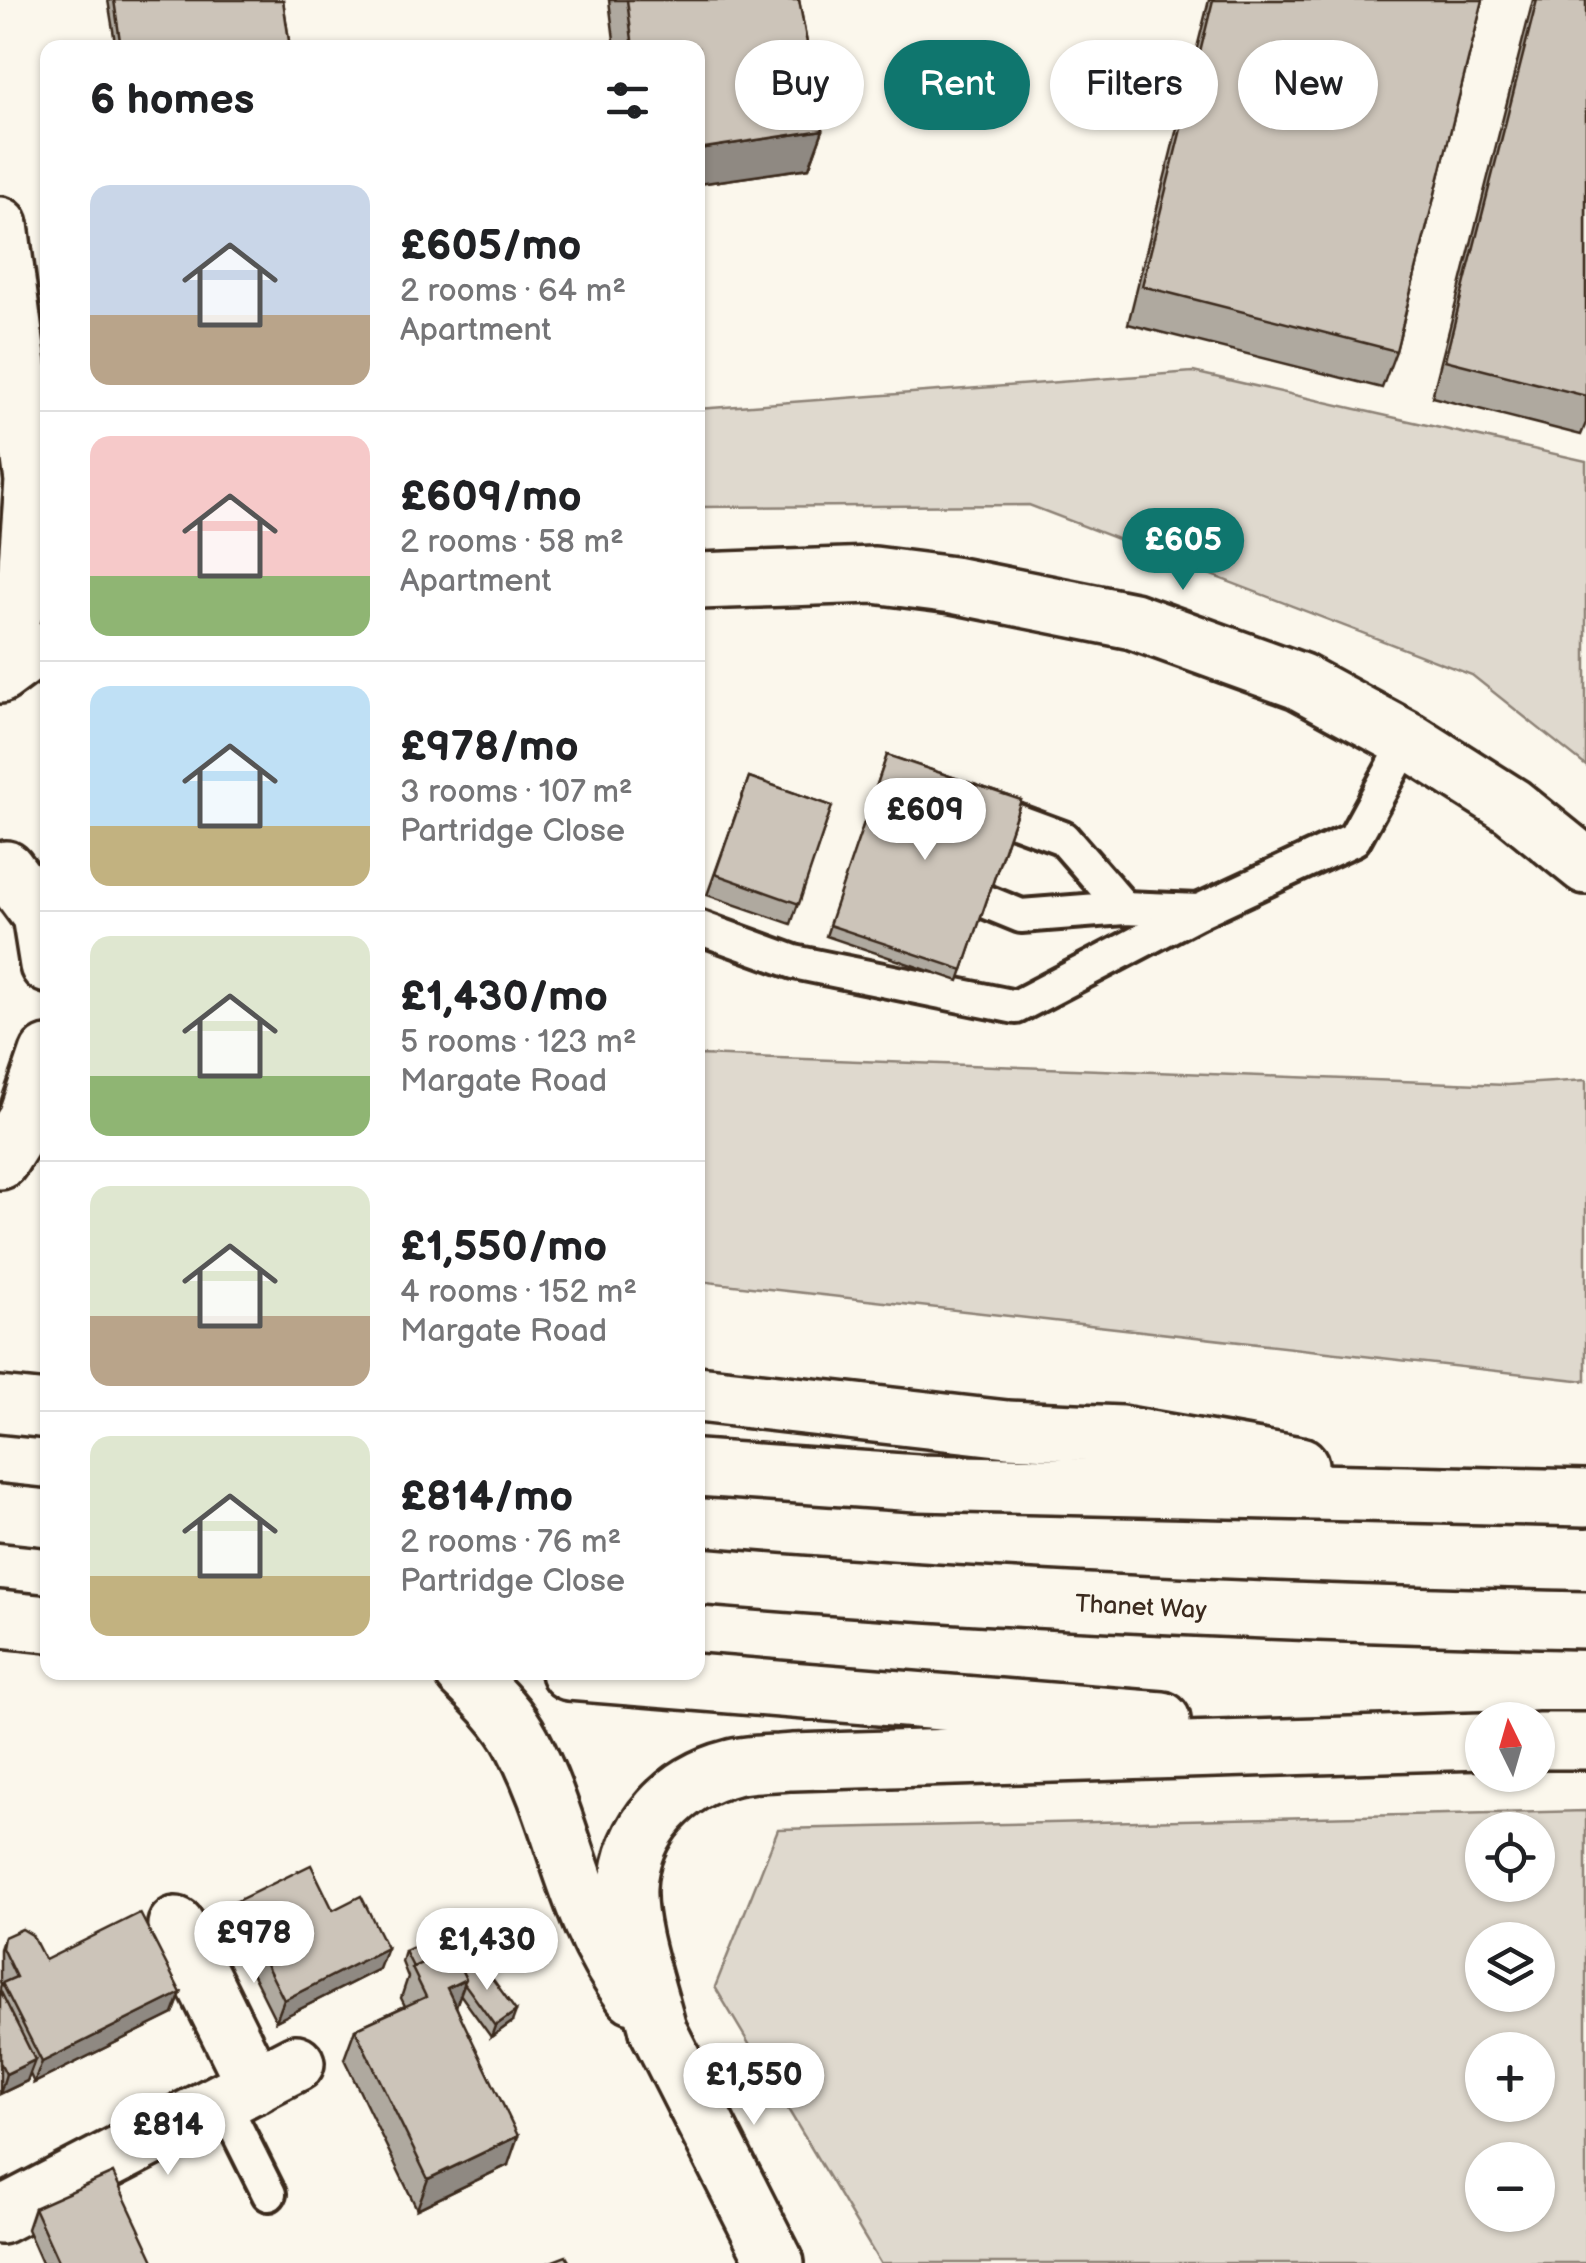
<!DOCTYPE html>
<html lang="en">
<head>
<meta charset="utf-8">
<style>
  :root { --surface:#fff; --page:#f6f6f6; --text:#202124; --muted:#757577; --line:#e0e0e0; --accent:#0f766e }
  body { margin:0; font-family:"Balsamiq Sans",sans-serif; background:var(--page); color:var(--text); height:100vh; display:flex; flex-direction:column; font-size:38px; white-space:nowrap }
  * { box-sizing:border-box; margin:0 }
  p { font-size:32px; color:var(--muted) }
  .icon { flex:none; width:55px; height:55px; fill:none; stroke:currentColor; stroke-width:2; stroke-linecap:round; stroke-linejoin:round }
  .map { position:relative; flex:1; overflow:hidden }
  .side { position:absolute; left:40px; top:40px; width:665px; height:1640px; display:flex; flex-direction:column; background:var(--surface); border-radius:20px; box-shadow:0 2px 8px #0004 }
  .side>* { flex:none }
  .hud { position:absolute; left:735px; top:40px; width:700px; height:90px; display:flex; gap:20px }
  .needle { width:65px; rotate:355deg }
  .tools { position:absolute; left:1465px; top:1702px; display:grid; gap:20px }
  .tools a { display:grid; place-items:center; width:90px; height:90px; border-radius:50%; background:var(--surface); box-shadow:0 2px 8px #0004; font-size:50px }
  .price { position:absolute; translate:-50% -85px; padding:0 22px; border-radius:35px; background:#fff; color:#222; font-size:32px; line-height:65px; filter:drop-shadow(0 2px 5px #0008) }
  .price::after { content:''; position:absolute; left:50%; top:60px; width:30px; height:22px; margin-left:-15px; background:inherit; clip-path:polygon(0 0,100% 0,50% 100%) }
  .price.active { background:var(--accent); color:#fff }
  ul { padding:0; list-style:none }
  li { display:flex; align-items:center; gap:30px; height:250px; padding:0 50px }
  li+li { border-top:2px solid var(--line) }
  li span { display:grid; place-items:center; flex:none; width:280px; height:200px; border-radius:20px; color:#555 }
  li>.icon { margin-inline-start:auto }
  span .icon { width:120px; height:120px; fill:#fffc; stroke-width:1 }
  li b { font-size:42px }
  h2 { display:flex; justify-content:space-between; align-items:center; height:120px; padding:0 50px; font-size:42px }
  .chip { padding:0 35px; border-radius:45px; background:var(--surface); box-shadow:0 2px 8px #0004; font-size:35px; line-height:90px }
  .chip.active { background:var(--accent); color:#fff }
  .map>svg:first-child { display:block }
</style>
</head>
<body>
<div class="map">
<svg width="1586" height="2263" viewBox="0 0 1586 2263">
  <rect width="100%" height="100%" fill="#fbf7ec"/>
  <filter id="ink" filterUnits="userSpaceOnUse"><feTurbulence type="fractalNoise" baseFrequency=".01" numOctaves="2"/><feDisplacementMap in="SourceGraphic" scale="20" xChannelSelector="R" yChannelSelector="G"/><feConvolveMatrix kernelMatrix="1 2 1 2 8 2 1 2 1" color-interpolation-filters="sRGB"/></filter>
  <g filter="url(#ink)">
    <g fill="#dfd9ce" stroke="#8d8276" stroke-width="2.5" fill-rule="evenodd">
      <polygon points="1193,372 1586,461 1586,766 1472,675 1029,505 698,507 698,409"/>
      <polygon points="698,1055 1507,1085 1586,1080 1586,1381 698,1281"/>
      <path d="M1586 1811V2263H880L715 1987 778 1829ZM1482 1830H1538V1885H1482ZM1482 1940H1538V1995H1482ZM1482 2050H1538V2105H1482ZM1482 2160H1538V2215H1482Z"/>
    </g>
    <g fill="none" stroke-linecap="round" stroke-linejoin="round">
      <defs>
        <g id="lane">
          <polyline points="971,804 1063,838 1124,908"/>
          <polyline points="945,885 1021,916 1124,908 1199,911"/>
          <polyline points="698,927 794,962 1016,1007 1199,911 1354,839 1408,740"/>
          <polyline points="223,2102 269,2194"/>
        </g>
        <g id="street">
          <polyline points="0,225 33,481 26,578 0,653"/>
          <polyline points="176,1925 255,2085"/>
          <polyline points="0,2216 296,2063"/>
        </g>
        <g id="secondary">
          <polyline points="698,581 874,575 953,585 1133,621 1299,681 1408,740 1512,806 1586,866"/>
          <polyline points="0,675 27,655 48,650"/>
          <polyline points="658,2030 776,2263"/>
        </g>
        <g id="highway">
          <polyline points="6,869 40,915 48,965"/>
          <polyline points="0,1161 25,1121 48,1054"/>
          <polyline points="698,1394 1007,1429 1121,1434 1300,1465"/>
          <polyline points="0,1405 48,1410"/>
          <polyline points="698,1468 917,1483 1586,1498"/>
          <polyline points="0,1513 48,1518"/>
          <path d="M698 1576C993 1601 1289 1613 1586 1620"/>
          <polyline points="0,1619 48,1624"/>
          <path d="M463 1672C485 1694 508 1715 522 1742 567 1827 572 1914 633 1995"/>
          <polyline points="569,1672 1162,1720"/>
          <polyline points="1538,1741 1586,1741"/>
          <path d="M658 2030C648 1988 626 1930 628 1887 631 1829 675 1782 731 1768 749 1763 772 1764 792 1762L1482 1741"/>
        </g>
      </defs>
      <use href="#lane" stroke="#3b2a1e" stroke-width="40"/>
      <use href="#street" stroke="#3b2a1e" stroke-width="62"/>
      <use href="#secondary" stroke="#3b2a1e" stroke-width="62"/>
      <use href="#highway" stroke="#3b2a1e" stroke-width="62"/>
      <use href="#lane" stroke="#fbf7ec" stroke-width="32"/>
      <use href="#street" stroke="#fbf7ec" stroke-width="55"/>
      <use href="#secondary" stroke="#fbf7ec" stroke-width="55"/>
      <use href="#highway" stroke="#fbf7ec" stroke-width="55"/>
    </g>
    <g fill="#afa99f" stroke="#3b2a1e" stroke-width="2.5">
      <polygon points="108,0 283,0 290,48 116,48"/>
      <polygon points="609,0 799,0 823,130 809,168 698,184 698,48 615,48"/>
      <polygon points="1209,0 1483,0 1396,351 1382,388 1128,324"/>
      <polygon points="1533,0 1586,0 1586,423 1581,435 1432,397"/>
      <polygon points="887,755 1021,800 959,981 826,936"/>
      <polygon points="749,777 832,806 791,924 707,895"/>
      <polygon points="235,1902 333,1910 379,1969 276,2021 227,1923"/>
      <polygon points="4,1937 45,1960 181,1993 173,2014 34,2083 30,2074 27,2081 0,2094 0,1988 1,1984 0,1982 0,1949"/>
      <polygon points="441,1946 465,1961 459,1964 462,1971 512,2022 491,2037 460,1994 456,2006 508,2165 417,2209 344,2059 355,2029 405,2006 401,1998 408,1977 402,1962 405,1951 438,1955"/>
      <polygon points="34,2208 155,2263 42,2263 27,2229"/>
    </g>
    <g fill="#8f8982" stroke="#3b2a1e" stroke-width="2.5">
      <polygon points="823,130 809,168 698,184 698,149"/>
      <polygon points="387,1948 379,1969 276,2021 284,2000"/>
      <polygon points="469,1950 465,1961 447,1971 451,1961"/>
      <polygon points="466,1979 455,2009 447,1988"/>
      <polygon points="181,1993 173,2014 34,2083 42,2062"/>
      <polygon points="516,2011 512,2022 491,2037 495,2026"/>
      <polygon points="35,2060 27,2081 0,2094 6,2074"/>
      <polygon points="518,2136 508,2165 417,2209 428,2179"/>
    </g>
    <g fill="#ccc4b9" stroke="#3b2a1e" stroke-width="2.5">
      <polygon points="114,0 283,0 290,48 121,48"/>
      <polygon points="627,0 799,0 823,130 698,149 698,48 633,48"/>
      <polygon points="1213,0 1483,0 1396,351 1142,286"/>
      <polygon points="1537,0 1586,0 1586,396 1445,360"/>
      <polygon points="887,755 1021,800 963,970 829,925"/>
      <polygon points="749,777 832,806 799,904 715,874"/>
      <polygon points="311,1865 333,1910 361,1896 387,1948 284,2000 235,1902"/>
      <polygon points="140,1913 181,1993 42,2062 2,1983 16,1977 2,1948 4,1937 22,1929 32,1935 45,1960"/>
      <polygon points="459,1934 469,1950 456,1958 452,1949 445,1952 441,1946"/>
      <polygon points="431,1939 439,1956 413,1967 405,1951"/>
      <polygon points="452,1949 466,1979 447,1988 518,2136 428,2179 355,2029 426,1997 412,1968"/>
      <polygon points="478,1959 516,2011 495,2026 464,1983 466,1979 462,1971"/>
      <polygon points="0,1990 35,2060 6,2074 1,2064 0,2064"/>
      <polygon points="113,2173 155,2263 59,2263 34,2208"/>
      <polygon points="566,2256 570,2263 548,2263"/>
    </g>
  </g>
  <g text-anchor="middle" stroke-width="10" stroke-linejoin="round" paint-order="stroke">
    <g font-size="25" fill="#3b2a1e" stroke="#fbf7ec">
      <text transform="translate(1141 1606) rotate(3)" y="9">Thanet Way</text>
    </g>
  </g>
</svg>
<div class="tools">
<a><svg class="needle" viewBox="-14 -14 28 28"><path d="M0-13l5 13h-10z" fill="#e53935"/><path d="M0 13l5-13h-10z" fill="#757577"/></svg></a>
<a><svg class="icon" aria-label="locate" viewBox="0 0 24 24"><circle cx="12" cy="12" r="6"/><path d="M12 2v4M12 18v4M2 12h4M18 12h4"/></svg></a>
<a><svg class="icon" aria-label="layers" viewBox="0 0 24 24"><path d="M12 4l9 5-9 5-9-5zM3 14l9 5 9-5"/></svg></a>
<a>+</a>
<a>−</a>
</div>
<b class="price active" style="left:1183px;top:593px">£605</b>
<b class="price" style="left:925px;top:863px">£609</b>
<b class="price" style="left:254px;top:1986px">£978</b>
<b class="price" style="left:487px;top:1993px">£1,430</b>
<b class="price" style="left:754px;top:2128px">£1,550</b>
<b class="price" style="left:168px;top:2178px">£814</b>
<div class="hud">
<a class="chip">Buy</a>
<a class="chip active">Rent</a>
<a class="chip">Filters</a>
<a class="chip">New</a>
</div>
<section class="side">
<h2>6 homes<svg class="icon" aria-label="filters" viewBox="0 0 24 24"><path d="M4 7h16M4 17h16"/><circle cx="9" cy="7" r="2"/><circle cx="15" cy="17" r="2"/></svg></h2>
<ul>
<li><span style="background:linear-gradient(#c9d6e8 65%,#b9a48a 0)"><svg class="icon" aria-label="home" viewBox="0 0 24 24"><path d="M3 11l9-7 9 7M6 9v11h12V9"/></svg></span><div><b>£605/mo</b><p>2 rooms · 64 m²</p><p>Apartment</p></div></li>
<li><span style="background:linear-gradient(#f6c9c9 70%,#8fb573 0)"><svg class="icon" aria-label="home" viewBox="0 0 24 24"><path d="M3 11l9-7 9 7M6 9v11h12V9"/></svg></span><div><b>£609/mo</b><p>2 rooms · 58 m²</p><p>Apartment</p></div></li>
<li><span style="background:linear-gradient(#bfe0f5 70%,#c2b280 0)"><svg class="icon" aria-label="home" viewBox="0 0 24 24"><path d="M3 11l9-7 9 7M6 9v11h12V9"/></svg></span><div><b>£978/mo</b><p>3 rooms · 107 m²</p><p>Partridge Close</p></div></li>
<li><span style="background:linear-gradient(#dfe7d0 70%,#8fb573 0)"><svg class="icon" aria-label="home" viewBox="0 0 24 24"><path d="M3 11l9-7 9 7M6 9v11h12V9"/></svg></span><div><b>£1,430/mo</b><p>5 rooms · 123 m²</p><p>Margate Road</p></div></li>
<li><span style="background:linear-gradient(#dfe7d0 65%,#b9a48a 0)"><svg class="icon" aria-label="home" viewBox="0 0 24 24"><path d="M3 11l9-7 9 7M6 9v11h12V9"/></svg></span><div><b>£1,550/mo</b><p>4 rooms · 152 m²</p><p>Margate Road</p></div></li>
<li><span style="background:linear-gradient(#dfe7d0 70%,#c2b280 0)"><svg class="icon" aria-label="home" viewBox="0 0 24 24"><path d="M3 11l9-7 9 7M6 9v11h12V9"/></svg></span><div><b>£814/mo</b><p>2 rooms · 76 m²</p><p>Partridge Close</p></div></li>
</ul>
</section>
</div>
</body>
</html>
